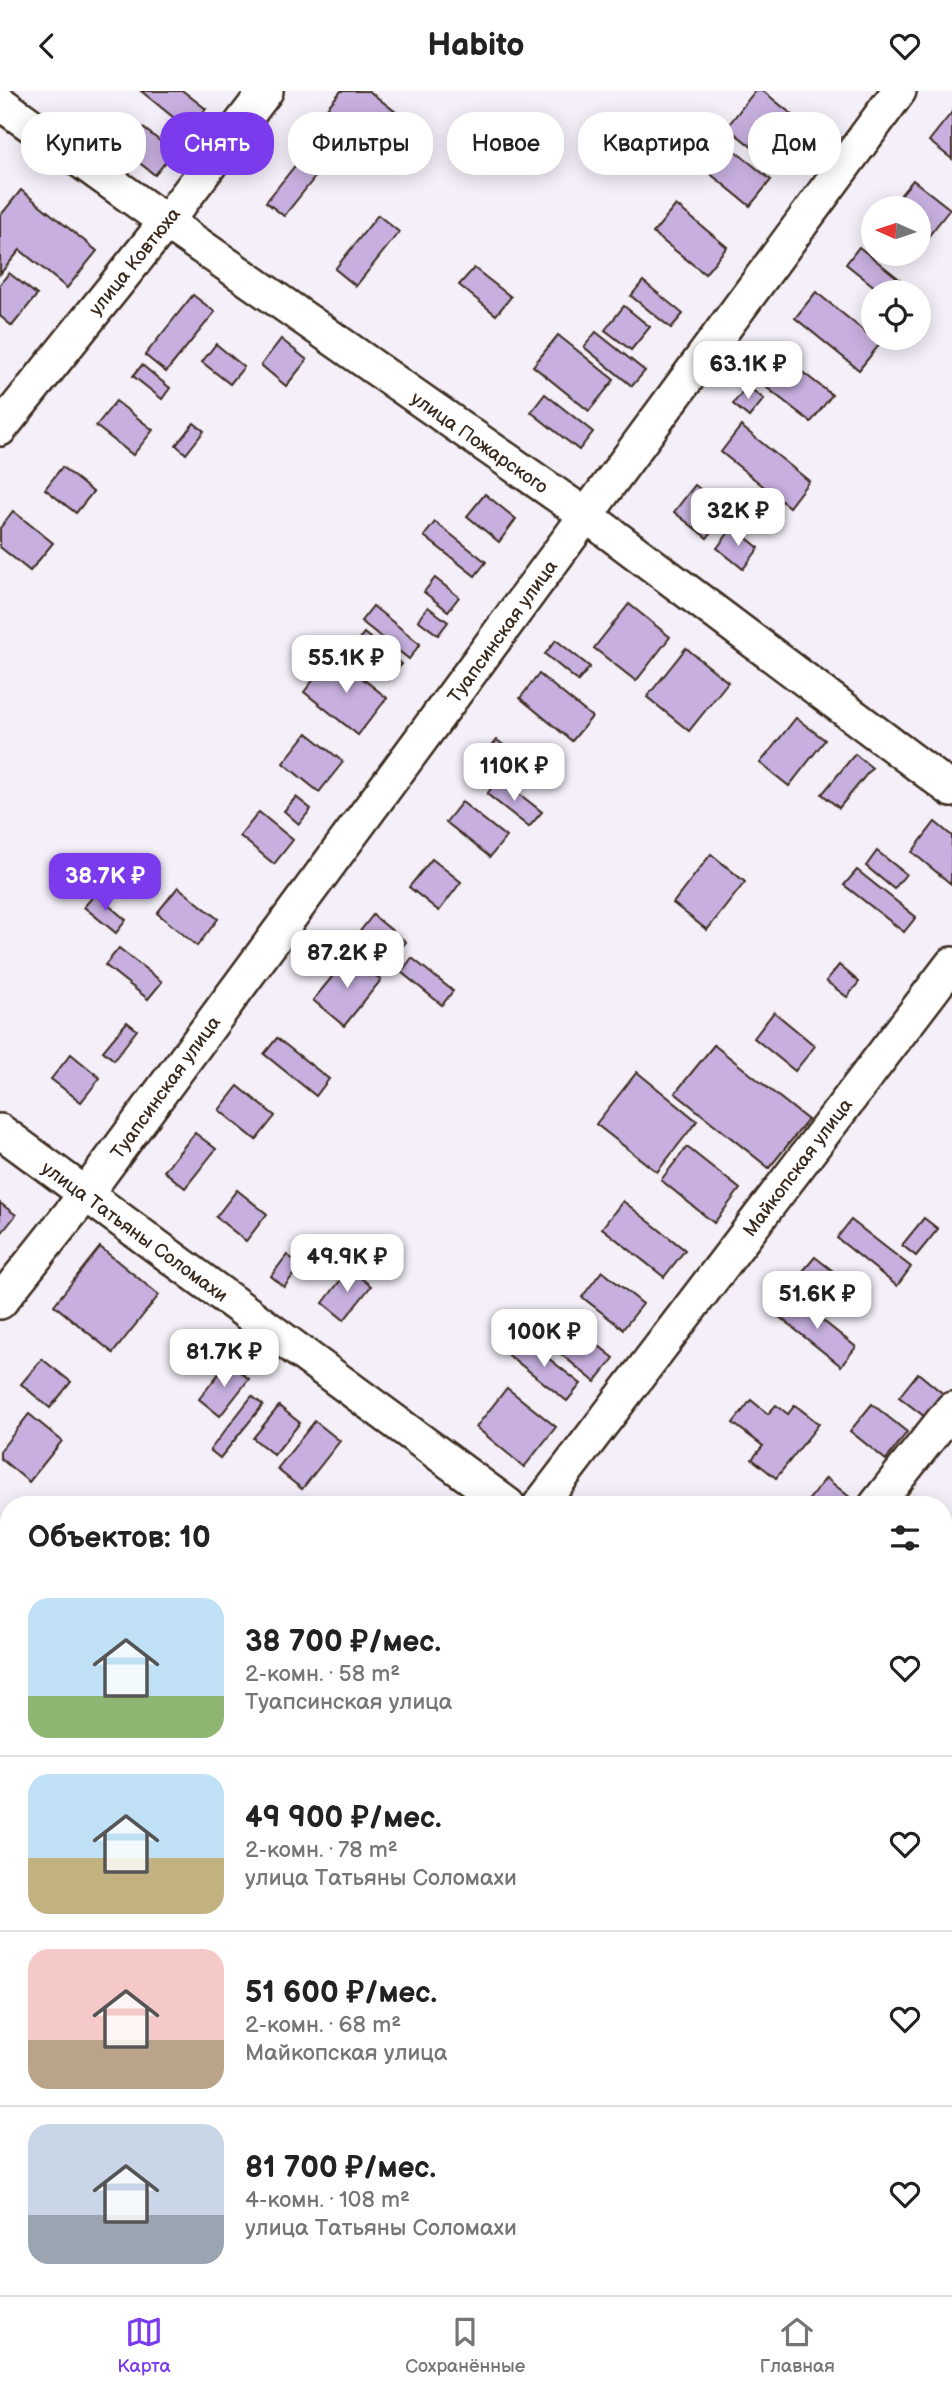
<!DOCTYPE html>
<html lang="ru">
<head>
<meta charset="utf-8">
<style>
  :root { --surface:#fff; --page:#f2f2f2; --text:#222; --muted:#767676; --line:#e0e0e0; --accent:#7c3aed }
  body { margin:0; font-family:"Balsamiq Sans",sans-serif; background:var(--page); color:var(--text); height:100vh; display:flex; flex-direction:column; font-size:26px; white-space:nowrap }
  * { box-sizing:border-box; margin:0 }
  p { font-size:23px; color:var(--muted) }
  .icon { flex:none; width:38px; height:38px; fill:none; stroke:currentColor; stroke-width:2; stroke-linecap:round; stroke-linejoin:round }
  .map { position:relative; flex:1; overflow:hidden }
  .side { position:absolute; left:0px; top:1405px; width:952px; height:800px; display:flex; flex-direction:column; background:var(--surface); border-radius:28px 28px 0 0; box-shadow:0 4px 18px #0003 }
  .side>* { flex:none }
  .hud { position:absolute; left:21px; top:21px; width:910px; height:63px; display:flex; gap:14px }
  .needle { width:46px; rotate:273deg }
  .fabs { position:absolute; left:861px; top:105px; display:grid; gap:14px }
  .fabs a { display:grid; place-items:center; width:70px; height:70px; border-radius:50%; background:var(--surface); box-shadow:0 4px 18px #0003; font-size:35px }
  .price { position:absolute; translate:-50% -60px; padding:0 16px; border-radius:14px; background:#fff; color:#222; font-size:23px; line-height:46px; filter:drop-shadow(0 2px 4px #0008) }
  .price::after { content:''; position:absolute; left:50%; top:42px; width:21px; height:16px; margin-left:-10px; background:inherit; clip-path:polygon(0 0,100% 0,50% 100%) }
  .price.on { background:var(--accent); color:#fff }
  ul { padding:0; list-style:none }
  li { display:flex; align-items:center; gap:21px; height:175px; padding:0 28px }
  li+li { border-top:2px solid var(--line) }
  li span { display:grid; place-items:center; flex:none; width:196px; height:140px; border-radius:21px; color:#555 }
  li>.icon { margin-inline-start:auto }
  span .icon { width:84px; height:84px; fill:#fffc; stroke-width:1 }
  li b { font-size:30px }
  h2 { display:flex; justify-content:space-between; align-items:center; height:84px; padding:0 28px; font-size:30px }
  .chip { padding:0 24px; border-radius:28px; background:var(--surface); box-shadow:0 4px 18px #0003; font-size:24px; line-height:63px }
  .chip.on { background:var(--accent); color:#fff }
  header { display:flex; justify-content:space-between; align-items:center; height:91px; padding:0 28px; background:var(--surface); font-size:32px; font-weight:700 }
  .dock { display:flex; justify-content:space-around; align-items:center; height:98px; border-top:2px solid var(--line); background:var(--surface); font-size:19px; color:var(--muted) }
  .dock a { display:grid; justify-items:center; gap:4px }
  .dock .on { color:var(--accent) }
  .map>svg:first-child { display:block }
</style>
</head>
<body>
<header><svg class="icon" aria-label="back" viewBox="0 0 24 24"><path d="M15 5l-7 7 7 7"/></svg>Habito<svg class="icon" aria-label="heart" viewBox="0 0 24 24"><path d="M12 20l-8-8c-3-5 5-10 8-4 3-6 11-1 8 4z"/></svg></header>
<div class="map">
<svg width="952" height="2204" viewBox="0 0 952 2204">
  <rect width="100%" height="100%" fill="#f4eff9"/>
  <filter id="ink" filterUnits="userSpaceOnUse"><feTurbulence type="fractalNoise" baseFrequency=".0143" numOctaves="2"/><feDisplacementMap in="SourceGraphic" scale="14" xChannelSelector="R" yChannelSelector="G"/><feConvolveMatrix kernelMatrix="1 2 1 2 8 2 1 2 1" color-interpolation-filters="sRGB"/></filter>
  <g filter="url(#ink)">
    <g fill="#c7b0df" stroke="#3b2a1e" stroke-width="2">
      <polygon points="141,0 183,0 206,18 189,39"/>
      <polygon points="341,0 369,0 397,22 371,55 326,18"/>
      <polygon points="755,0 763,0 810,38 779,78 727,36"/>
      <polygon points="952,21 952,68 929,50"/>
      <polygon points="318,26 352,53 338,71 304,44"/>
      <polygon points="142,36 174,61 155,84 123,59"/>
      <polygon points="718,46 771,89 750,115 697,72"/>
      <polygon points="298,71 316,85 284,125 266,111"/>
      <polygon points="913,89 950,118 927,147 919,140 919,117 890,117"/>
      <polygon points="21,99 97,160 67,197 20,159 0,183 0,125"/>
      <polygon points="676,114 727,156 705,183 653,142"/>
      <polygon points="378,124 399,141 356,195 335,178"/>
      <polygon points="859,156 903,191 895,201 881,201 846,173"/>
      <polygon points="474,177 511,206 496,224 459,194"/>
      <polygon points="9,182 37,204 12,235 0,225 0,193"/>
      <polygon points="643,190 683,223 671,237 631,205"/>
      <polygon points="816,201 880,253 859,279 795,227"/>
      <polygon points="193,204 215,221 166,281 145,264"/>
      <polygon points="624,215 650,236 631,259 605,239"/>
      <polygon points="596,241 645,280 632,295 584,256"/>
      <polygon points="558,244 614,289 589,320 533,275"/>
      <polygon points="281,248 307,269 286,295 261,274"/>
      <polygon points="216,253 244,276 230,293 202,271"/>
      <polygon points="787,269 832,304 811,331 766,296"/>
      <polygon points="142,274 170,297 162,308 133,285"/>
      <polygon points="747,295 764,308 749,326 733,313"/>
      <polygon points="545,303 593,341 579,359 531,321"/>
      <polygon points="116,310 153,339 133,364 96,335"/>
      <polygon points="194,332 204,340 186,363 176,354"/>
      <polygon points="741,335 809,390 789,416 721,361"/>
      <polygon points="62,376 93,401 76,422 45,398"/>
      <polygon points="695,394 728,420 707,447 674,421"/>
      <polygon points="485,403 516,428 499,451 467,425"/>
      <polygon points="13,420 53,452 30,480 0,456 0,437"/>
      <polygon points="435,431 486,471 475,485 424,445"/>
      <polygon points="733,436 759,457 743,478 717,457"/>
      <polygon points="435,487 459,506 448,520 424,501"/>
      <polygon points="629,513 670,546 636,590 594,557"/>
      <polygon points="373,515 420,553 409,568 361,530"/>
      <polygon points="428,516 448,531 438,544 418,529"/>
      <polygon points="364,542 402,573 388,589 350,559"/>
      <polygon points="556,549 590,576 578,590 545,563"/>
      <polygon points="686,557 728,591 689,640 647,606"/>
      <polygon points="333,564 387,607 358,644 304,601"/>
      <polygon points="539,583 592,626 572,650 520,607"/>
      <polygon points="796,627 825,649 789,695 760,672"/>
      <polygon points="307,642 343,671 319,701 283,672"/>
      <polygon points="497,649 527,673 516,687 486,663"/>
      <polygon points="855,663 872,677 839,717 822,703"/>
      <polygon points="499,687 542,721 529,736 487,703"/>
      <polygon points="296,706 311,718 299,733 284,720"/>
      <polygon points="462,711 506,746 490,766 446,731"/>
      <polygon points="259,721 293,749 274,773 240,745"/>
      <polygon points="935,731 952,745 951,793 912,761"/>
      <polygon points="877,760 906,783 894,798 866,775"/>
      <polygon points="711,763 745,791 707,839 673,812"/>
      <polygon points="432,768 461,791 439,820 409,796"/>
      <polygon points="857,779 916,826 904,841 844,794"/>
      <polygon points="178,796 218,828 197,855 157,822"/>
      <polygon points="95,803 126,829 116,842 84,816"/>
      <polygon points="373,824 406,851 386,875 353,849"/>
      <polygon points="119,857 162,891 148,908 105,874"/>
      <polygon points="350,864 381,889 344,935 313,909"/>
      <polygon points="412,867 453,900 442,914 401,881"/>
      <polygon points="839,874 859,891 847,906 826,890"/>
      <polygon points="774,921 815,955 795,980 754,947"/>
      <polygon points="127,931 137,939 114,969 103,960"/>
      <polygon points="277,947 329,988 316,1005 264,963"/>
      <polygon points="714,954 808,1029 769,1077 675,1002"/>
      <polygon points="71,963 100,987 81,1011 51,988"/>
      <polygon points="637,981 697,1030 657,1081 596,1033"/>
      <polygon points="238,995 275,1025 256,1049 219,1019"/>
      <polygon points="195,1042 216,1058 185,1097 164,1080"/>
      <polygon points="687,1056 740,1098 714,1132 661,1089"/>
      <polygon points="237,1099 267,1123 246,1150 216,1126"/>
      <polygon points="623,1110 685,1159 664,1186 602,1137"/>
      <polygon points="0,1112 16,1124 0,1144"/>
      <polygon points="924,1127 938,1138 916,1165 902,1154"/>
      <polygon points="851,1129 911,1176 897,1195 837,1147"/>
      <polygon points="100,1156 159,1204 113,1262 54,1214"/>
      <polygon points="287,1164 301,1174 284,1196 271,1185"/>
      <polygon points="815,1166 847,1191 835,1205 803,1180"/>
      <polygon points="349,1178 371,1195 344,1229 323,1212"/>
      <polygon points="602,1180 643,1213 623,1238 582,1206"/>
      <polygon points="792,1205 856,1256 841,1275 777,1224"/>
      <polygon points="575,1236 614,1267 595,1291 556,1259"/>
      <polygon points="520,1245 581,1293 567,1310 506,1262"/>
      <polygon points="42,1268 71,1291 50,1317 21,1293"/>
      <polygon points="228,1271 249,1288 220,1325 199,1308"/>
      <polygon points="918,1282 947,1306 929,1329 899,1306"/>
      <polygon points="507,1297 556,1336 524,1376 476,1336"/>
      <polygon points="252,1305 263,1314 220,1367 210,1359"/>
      <polygon points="751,1309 768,1323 776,1314 788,1323 795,1314 819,1333 776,1387 752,1368 763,1355 733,1332"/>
      <polygon points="872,1313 907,1341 886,1369 850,1340"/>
      <polygon points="279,1315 300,1332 274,1364 253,1347"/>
      <polygon points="29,1323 62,1350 29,1391 0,1367 0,1360"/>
      <polygon points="315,1330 340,1350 302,1398 277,1378"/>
      <polygon points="826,1387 856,1411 853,1414 812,1414 807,1411"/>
      <polygon points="0,1586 9,1592 9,1639 0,1651"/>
      <polygon points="0,1945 9,1951 9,1983 0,1976"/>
      <polygon points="0,2000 9,2006 9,2014 0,2027"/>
      <polygon points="943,2010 952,2017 952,2045 943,2039"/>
      <polygon points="943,2160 952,2166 952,2195 946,2204 934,2204 923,2196 943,2196"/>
      <polygon points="786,2196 837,2196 847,2204 797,2204"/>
    </g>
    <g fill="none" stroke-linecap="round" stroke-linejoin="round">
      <defs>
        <g id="minor">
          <polyline points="0,12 166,131 587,425 952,699"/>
          <polyline points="0,338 166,131 266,0"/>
          <polyline points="0,1040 508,1414"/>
          <polyline points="0,1211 85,1104 899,0"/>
          <polyline points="540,1414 952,873"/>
          <polyline points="876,1414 952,1318"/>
          <polyline points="943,1738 952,1744"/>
          <polyline points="0,1761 9,1767"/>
          <polyline points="0,2123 9,2111"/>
          <polyline points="578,2196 588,2204"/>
        </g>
        <g id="primary">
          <polyline points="943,1838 952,1826"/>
          <polyline points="674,2204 680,2196"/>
        </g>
      </defs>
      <use href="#minor" stroke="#3b2a1e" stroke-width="38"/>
      <use href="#primary" stroke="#3b2a1e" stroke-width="44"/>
      <use href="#minor" stroke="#fff" stroke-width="33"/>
      <use href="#primary" stroke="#ffdd96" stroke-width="38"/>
    </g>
  </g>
  <g text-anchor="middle" stroke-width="5" stroke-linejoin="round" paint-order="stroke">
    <g font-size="19" fill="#3b2a1e" stroke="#fff">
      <text transform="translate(134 170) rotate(-51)" y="7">улица Ковтюха</text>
      <text transform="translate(480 351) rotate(35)" y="7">улица Пожарского</text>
      <text transform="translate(502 540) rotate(-54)" y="7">Туапсинская улица</text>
      <text transform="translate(165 996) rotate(-54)" y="7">Туапсинская улица</text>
      <text transform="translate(797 1076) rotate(-53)" y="7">Майкопская улица</text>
      <text transform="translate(135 1140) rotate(36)" y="7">улица Татьяны Соломахи</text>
    </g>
  </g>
</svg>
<div class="fabs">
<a><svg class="needle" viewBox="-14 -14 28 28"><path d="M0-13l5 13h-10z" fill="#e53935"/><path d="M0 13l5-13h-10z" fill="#767676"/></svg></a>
<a><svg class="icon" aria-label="locate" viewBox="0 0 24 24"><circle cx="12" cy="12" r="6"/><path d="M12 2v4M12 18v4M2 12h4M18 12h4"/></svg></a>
</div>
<b class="price" style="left:748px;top:310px">63.1K ₽</b>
<b class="price" style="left:738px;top:457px">32K ₽</b>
<b class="price" style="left:346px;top:604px">55.1K ₽</b>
<b class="price" style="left:514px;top:712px">110K ₽</b>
<b class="price on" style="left:105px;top:822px">38.7K ₽</b>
<b class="price" style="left:347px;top:899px">87.2K ₽</b>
<b class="price" style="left:347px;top:1203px">49.9K ₽</b>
<b class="price" style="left:817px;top:1240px">51.6K ₽</b>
<b class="price" style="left:544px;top:1278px">100K ₽</b>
<b class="price" style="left:224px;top:1298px">81.7K ₽</b>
<div class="hud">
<a class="chip">Купить</a>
<a class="chip on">Снять</a>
<a class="chip">Фильтры</a>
<a class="chip">Новое</a>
<a class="chip">Квартира</a>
<a class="chip">Дом</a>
</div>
<section class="side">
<h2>Объектов: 10<svg class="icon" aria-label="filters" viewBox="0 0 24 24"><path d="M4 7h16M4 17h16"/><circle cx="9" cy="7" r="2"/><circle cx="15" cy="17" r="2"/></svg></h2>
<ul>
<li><span style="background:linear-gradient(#bfe0f5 70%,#8fb573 0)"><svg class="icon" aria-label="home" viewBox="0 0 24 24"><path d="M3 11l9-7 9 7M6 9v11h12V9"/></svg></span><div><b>38 700 ₽/мес.</b><p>2-комн. · 58 m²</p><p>Туапсинская улица</p></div><svg class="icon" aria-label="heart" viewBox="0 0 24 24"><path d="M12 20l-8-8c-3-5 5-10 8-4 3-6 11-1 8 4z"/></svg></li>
<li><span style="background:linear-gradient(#bfe0f5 60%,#c2b280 0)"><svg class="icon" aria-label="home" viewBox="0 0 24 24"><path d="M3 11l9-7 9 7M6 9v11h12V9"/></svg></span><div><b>49 900 ₽/мес.</b><p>2-комн. · 78 m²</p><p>улица Татьяны Соломахи</p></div><svg class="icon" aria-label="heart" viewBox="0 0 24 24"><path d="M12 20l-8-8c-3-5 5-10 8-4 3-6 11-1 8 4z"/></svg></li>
<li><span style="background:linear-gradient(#f6c9c9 65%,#b9a48a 0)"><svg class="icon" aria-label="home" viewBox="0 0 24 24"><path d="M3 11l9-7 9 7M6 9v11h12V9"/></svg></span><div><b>51 600 ₽/мес.</b><p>2-комн. · 68 m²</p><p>Майкопская улица</p></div><svg class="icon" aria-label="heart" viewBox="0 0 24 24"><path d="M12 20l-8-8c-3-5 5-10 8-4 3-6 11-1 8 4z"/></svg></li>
<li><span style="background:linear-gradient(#c9d6e8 65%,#9aa5b1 0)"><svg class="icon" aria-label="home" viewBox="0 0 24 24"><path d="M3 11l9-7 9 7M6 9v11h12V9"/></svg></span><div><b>81 700 ₽/мес.</b><p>4-комн. · 108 m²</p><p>улица Татьяны Соломахи</p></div><svg class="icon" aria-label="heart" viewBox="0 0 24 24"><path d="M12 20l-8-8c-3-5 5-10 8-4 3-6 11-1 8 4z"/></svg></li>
</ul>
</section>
</div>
<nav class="dock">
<a class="on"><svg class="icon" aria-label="map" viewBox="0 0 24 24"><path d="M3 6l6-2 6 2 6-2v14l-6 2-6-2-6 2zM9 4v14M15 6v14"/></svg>Карта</a>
<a><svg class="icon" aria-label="saved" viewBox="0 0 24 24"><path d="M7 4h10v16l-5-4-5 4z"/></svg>Сохранённые</a>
<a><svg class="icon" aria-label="home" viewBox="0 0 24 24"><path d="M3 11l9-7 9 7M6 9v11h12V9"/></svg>Главная</a>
</nav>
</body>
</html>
